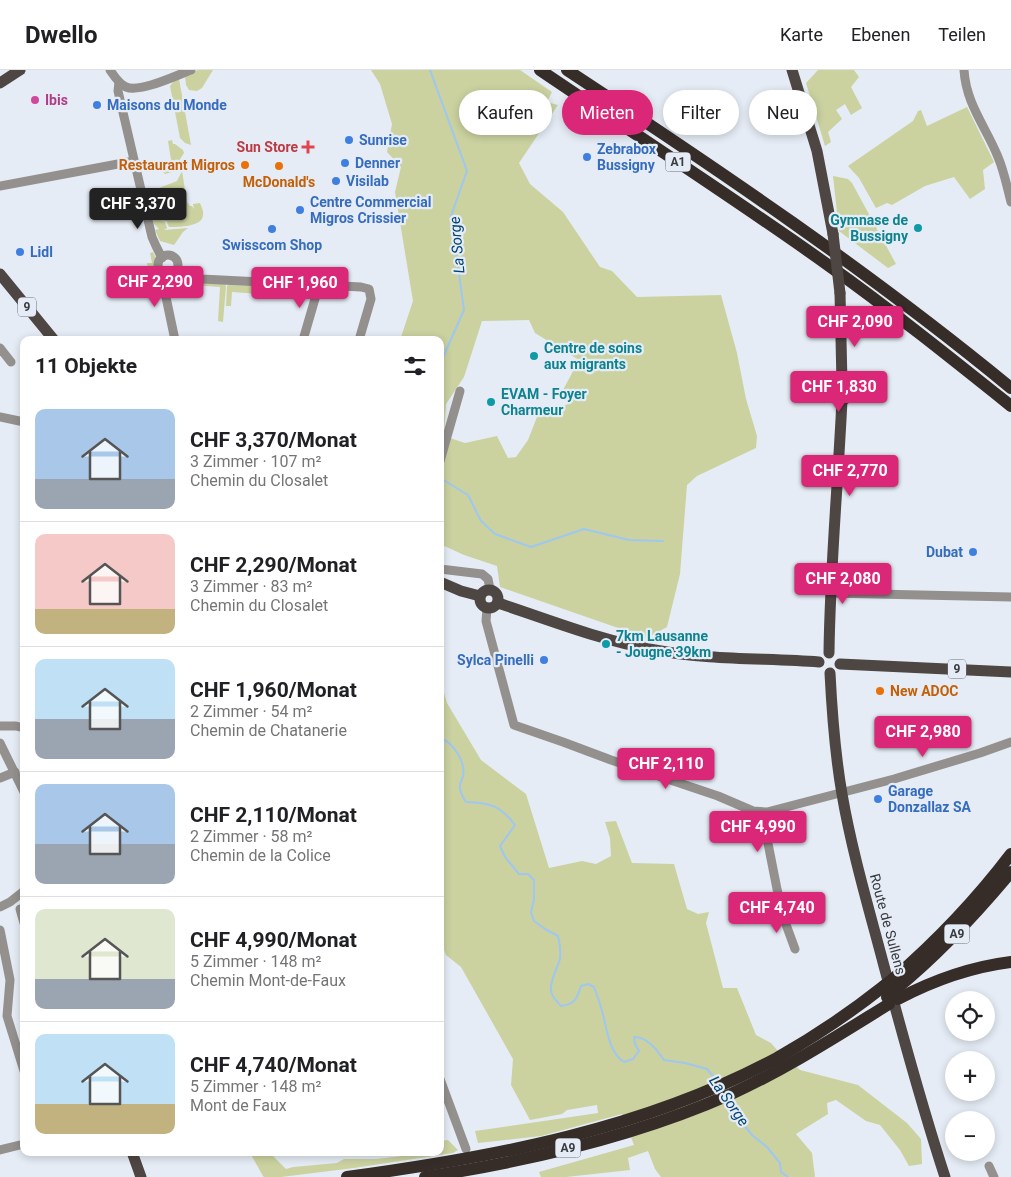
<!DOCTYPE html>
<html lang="de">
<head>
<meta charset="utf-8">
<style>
  :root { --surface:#fff; --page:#f6f6f6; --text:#202124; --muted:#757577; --line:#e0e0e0; --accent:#db2777 }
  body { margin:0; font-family:Roboto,sans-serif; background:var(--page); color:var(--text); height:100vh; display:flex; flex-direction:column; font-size:19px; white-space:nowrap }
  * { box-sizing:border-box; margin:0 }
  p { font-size:16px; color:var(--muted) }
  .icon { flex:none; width:28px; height:28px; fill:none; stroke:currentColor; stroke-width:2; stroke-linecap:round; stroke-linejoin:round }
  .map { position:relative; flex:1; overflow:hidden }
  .side { position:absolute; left:20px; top:266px; width:424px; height:820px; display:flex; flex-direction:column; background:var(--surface); border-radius:10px; box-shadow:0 2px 8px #0003 }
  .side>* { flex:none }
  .guide { position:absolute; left:459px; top:20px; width:475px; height:45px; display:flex; gap:10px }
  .fabs { position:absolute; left:945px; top:921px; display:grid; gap:10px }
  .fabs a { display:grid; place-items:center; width:50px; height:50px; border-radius:50%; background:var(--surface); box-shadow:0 2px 8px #0003; font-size:25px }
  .price { position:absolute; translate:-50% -42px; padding:0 11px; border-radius:5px; background:var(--accent); color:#fff; font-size:16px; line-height:32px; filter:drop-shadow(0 1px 2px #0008) }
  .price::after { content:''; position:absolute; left:50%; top:30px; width:15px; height:11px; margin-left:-8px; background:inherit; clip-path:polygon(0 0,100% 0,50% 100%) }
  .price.selected { background:#222; color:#fff }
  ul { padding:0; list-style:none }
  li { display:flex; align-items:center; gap:15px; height:125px; padding:0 15px }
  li+li { border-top:1px solid var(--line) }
  li span { display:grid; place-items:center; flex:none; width:140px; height:100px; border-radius:10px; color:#555 }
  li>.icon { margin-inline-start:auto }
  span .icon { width:60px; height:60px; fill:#fffc; stroke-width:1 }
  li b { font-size:21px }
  h2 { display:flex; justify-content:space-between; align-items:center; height:60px; padding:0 15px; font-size:21px }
  .chip { padding:0 18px; border-radius:22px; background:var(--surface); box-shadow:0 2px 8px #0003; font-size:18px; line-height:45px }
  .chip.selected { background:var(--accent); color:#fff }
  header { display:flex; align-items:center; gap:30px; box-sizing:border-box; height:70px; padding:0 25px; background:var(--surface); border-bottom:1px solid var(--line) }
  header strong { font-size:24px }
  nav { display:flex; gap:28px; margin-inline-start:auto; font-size:18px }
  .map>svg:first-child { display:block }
</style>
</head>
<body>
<header>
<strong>Dwello</strong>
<nav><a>Karte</a><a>Ebenen</a><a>Teilen</a></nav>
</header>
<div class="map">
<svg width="1011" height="1107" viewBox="0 0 1011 1107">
  <rect width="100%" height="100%" fill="#e5ecf5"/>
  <g fill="#cbd2a0" fill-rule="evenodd">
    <polygon points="198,0 213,0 202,18 197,21 189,20 186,15 185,6"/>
    <path d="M371 0H520L552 22 547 32 558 35 519 93 530 114 563 142 600 197 612 201 637 227 721 225 737 283 746 329 757 366 756 378 697 406 687 415 680 504 667 557 647 568 500 517 497 496 464 485 440 474V270H400L413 231 395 122 401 97 387 82 392 54 380 14ZM529 250 535 263 579 290 563 320 568 334 537 347 528 370 516 387 508 388 497 366 465 373 444 366 446 334 464 307 482 251Z"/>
    <polygon points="818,0 854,0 859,7 851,17 862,38 851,45 845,34 836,40 842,49 828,62 831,72 825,76 806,13"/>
    <polygon points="179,9 191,75 185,73 180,68 170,16 174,11"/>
    <polygon points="967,37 994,92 983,100 985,119 970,129 954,107 925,116 892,135 887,133 876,138 859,108 848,96 913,51 918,41 921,40 927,56"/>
    <polygon points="172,70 173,74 175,74 183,80 184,83 172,102 165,104 160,99 172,96 168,71"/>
    <path d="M182 101 187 132 190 136H192L194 139 193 134 200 133C201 136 204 141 203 145 203 157 178 157 169 157L167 153 168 152 158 149 165 152 167 158 164 160 188 158 183 162 174 175 160 171 155 160 159 159 154 154 148 130H150L153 137 151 129 148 128 147 124 149 122 177 111Z"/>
    <polygon points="833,106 848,109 852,113 896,194 888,198 839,161"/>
    <polygon points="153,182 156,188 156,198 159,212 158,217 155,220 151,217 147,193 152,193 150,183"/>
    <polygon points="191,213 225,214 226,216 223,252 218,251 220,217 192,215"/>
    <polygon points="228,215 261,216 260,224 232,222 231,236 226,236 227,216"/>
    <polygon points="440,610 447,633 481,690 526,724 549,798 582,791 596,794 611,786 610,768 605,752 616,751 632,793 674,794 687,839 698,844 709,842 706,853 723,918 737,918 756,965 771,973 777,980 800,1000 858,1015 907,1053 921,1069 922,1094 909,1096 900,1080 880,1055 866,1051 836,1030 827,1033 828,1044 796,1064 812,1083 815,1107 661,1107 655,1099 648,1081 628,1088 630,1100 566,1107 541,1107 539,1102 634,1075 622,1044 541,1066 478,1073 475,1061 598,1043 597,1035 567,1040 562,1044 530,1050 511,1015 513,989 461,897 446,885 440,869"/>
    <polygon points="448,1070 458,1080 453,1083 354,1098 281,1107 264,1107 263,1106 250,1083 270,1083 286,1099 293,1097 337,1093 344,1089 376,1089 428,1083 440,1082 440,1071"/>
  </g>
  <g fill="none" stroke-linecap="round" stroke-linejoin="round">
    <g stroke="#9ec7f1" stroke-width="2">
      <polyline points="430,0 467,101 451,146 464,240 440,294"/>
      <polyline points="440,408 468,425 481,451 495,464 531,477 584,459 629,470 663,471"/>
      <path d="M440 668C453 672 466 692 463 706 462 711 459 713 460 718 460 723 463 727 466 732 490 733 500 735 515 755L500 776 505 787 519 804H528L534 810V830L531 842 534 851 545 859 558 866C560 874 561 881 560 889 557 899 550 910 551 920 551 927 557 931 561 936 575 934 577 929 581 916L588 914 594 917C597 925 600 933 602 941 607 957 608 982 624 992L633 989 639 981 635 974 634 967C648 967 657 980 664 990L685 993 707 999 717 1011"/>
      <polyline points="727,1030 734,1043 752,1065 767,1077 780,1093 781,1102 788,1107"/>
    </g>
    <g stroke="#94908d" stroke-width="9">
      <path d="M110 0C114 6 119 14 126 17 140 23 177 5 191 0"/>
      <path d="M964 0C966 34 986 57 998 87 1004 101 1007 117 1011 132"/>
      <polyline points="119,12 118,21 152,167 156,176 162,188"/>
      <polyline points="0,116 134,91"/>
      <circle cx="168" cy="195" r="10"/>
      <polyline points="176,201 189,207 202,209 361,217 369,219 371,229 359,270"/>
      <polyline points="164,204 163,213 175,270"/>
      <polyline points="303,270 319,215"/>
      <polyline points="0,278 11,292"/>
      <polyline points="0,347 24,352"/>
      <polyline points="440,391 460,321"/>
      <polyline points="440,499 482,504 488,509 490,519"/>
      <polyline points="830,523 1011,527"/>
      <polyline points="487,538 486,551 514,655 563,672 611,690 718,726 753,741 767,742 894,709 980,683 1011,672"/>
      <polyline points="0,656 16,656 24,658"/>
      <polyline points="0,673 24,722"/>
      <polyline points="0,708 15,702"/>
      <polyline points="762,743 777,819 784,849 795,879"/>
      <polyline points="0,837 10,832 24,821"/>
      <polyline points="20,839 24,853"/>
      <polyline points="0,860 10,910 7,946 24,1001"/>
      <polyline points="440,1009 466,1079"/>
      <polyline points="0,1080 24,1074"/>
      <polyline points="989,1096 994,1107"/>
    </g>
    <g stroke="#4e4642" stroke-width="11">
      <polyline points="792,0 817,81 833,164"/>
      <polyline points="0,13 20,0"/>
      <polyline points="0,204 54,270"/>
      <polyline points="840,223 842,314"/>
      <circle cx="841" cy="322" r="8"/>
      <polyline points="440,512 461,521 480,526"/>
      <circle cx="489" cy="529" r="9"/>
      <path d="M498 533C550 550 602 571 655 580 709 590 765 588 819 592"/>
      <path d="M829 583C830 499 838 414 842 330"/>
      <polyline points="840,594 1011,602"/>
      <path d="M830 603C832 643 835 684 842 724 852 782 869 839 884 896 903 967 922 1037 945 1107"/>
      <polyline points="132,1082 141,1107"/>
    </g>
    <g stroke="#362d29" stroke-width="12">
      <path d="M540 0C636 65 734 128 828 195 891 240 951 288 1011 336"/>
      <path d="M567 0C719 100 870 202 1011 318"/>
      <path d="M893 909C937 871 976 830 1011 784"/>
      <path d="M896 919C939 884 976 844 1011 802"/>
      <path d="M898 929C934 910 971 897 1011 892"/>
      <path d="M347 1107C495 1087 645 1059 777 988 814 967 850 943 884 916"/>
      <path d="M425 1107C529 1091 634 1067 731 1024 786 999 837 966 889 934"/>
    </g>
    <polyline stroke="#4e4642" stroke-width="11" points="833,164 840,223"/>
    <g stroke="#362d29" stroke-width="12">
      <polyline points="884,916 893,909"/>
      <polyline points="887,927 896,919"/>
    </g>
  </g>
  <circle fill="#d1479c" stroke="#e5ecf5" stroke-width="2" cx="35" cy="30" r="5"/>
  <g fill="#3f7fe0" stroke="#e5ecf5" stroke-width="2">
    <circle cx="97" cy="35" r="5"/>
    <circle cx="349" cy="70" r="5"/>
    <circle cx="587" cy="87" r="5"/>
    <circle cx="345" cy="93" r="5"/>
    <circle cx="336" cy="111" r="5"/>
    <circle cx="300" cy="140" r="5"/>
    <circle cx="272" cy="159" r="5"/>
    <circle cx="20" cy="182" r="5"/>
    <circle cx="973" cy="482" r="5"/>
    <circle cx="544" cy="590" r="5"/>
    <circle cx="878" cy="729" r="5"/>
  </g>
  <path fill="#e0444e" stroke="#e5ecf5" stroke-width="2" d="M305.5 69.5h5v5h5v5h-5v5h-5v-5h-5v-5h5z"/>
  <g fill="#e8710a" stroke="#e5ecf5" stroke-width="2">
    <circle cx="245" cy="95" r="5"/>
    <circle cx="279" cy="96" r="5"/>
    <circle cx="880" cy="621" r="5"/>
  </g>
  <g fill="#0f9aa8" stroke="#e5ecf5" stroke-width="2">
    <circle cx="918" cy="158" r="5"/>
    <circle cx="534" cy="286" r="5"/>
    <circle cx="491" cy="332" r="5"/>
    <circle cx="606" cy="574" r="5"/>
  </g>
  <g text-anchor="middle" stroke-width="4.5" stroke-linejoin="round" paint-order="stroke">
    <g fill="#e5ecf5" stroke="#6c7076" stroke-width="1">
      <rect x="665.5" y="82.5" width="25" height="19" rx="4"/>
      <rect x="18" y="227.5" width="18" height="19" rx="4"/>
      <rect x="948" y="589.5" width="18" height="19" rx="4"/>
      <rect x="944.5" y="854.5" width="25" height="19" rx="4"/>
      <rect x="555.5" y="1068.5" width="25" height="19" rx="4"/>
    </g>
    <g font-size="12" font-weight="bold" fill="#383b3f">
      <text x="678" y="96">A1</text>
      <text x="27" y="241">9</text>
      <text x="957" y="603">9</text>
      <text x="957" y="868">A9</text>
      <text x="568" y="1082">A9</text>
    </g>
    <g font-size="14" font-weight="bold" fill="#b23c85" stroke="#e5ecf5" text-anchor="start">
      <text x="45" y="35">Ibis</text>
    </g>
    <g font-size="14" font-weight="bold" fill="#366cbe" stroke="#e5ecf5" text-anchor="start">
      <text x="107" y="40">Maisons du Monde</text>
      <text x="359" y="75">Sunrise</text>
      <text x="597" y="84">Zebrabox<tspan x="597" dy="16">Bussigny</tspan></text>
      <text x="355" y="98">Denner</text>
      <text x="346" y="116">Visilab</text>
      <text x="310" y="137">Centre Commercial<tspan x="310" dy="16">Migros Crissier</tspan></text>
      <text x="272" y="180" text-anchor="middle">Swisscom Shop</text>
      <text x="30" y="187">Lidl</text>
      <text x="963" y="487" text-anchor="end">Dubat</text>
      <text x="534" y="595" text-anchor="end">Sylca Pinelli</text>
      <text x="888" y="726">Garage<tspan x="888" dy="16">Donzallaz SA</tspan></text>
    </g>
    <g font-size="14" font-weight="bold" fill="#be3a42" stroke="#e5ecf5" text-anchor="end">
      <text x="298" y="82">Sun Store</text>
    </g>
    <g font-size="14" font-weight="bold" fill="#c56008" stroke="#e5ecf5" text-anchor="end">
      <text x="235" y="100">Restaurant Migros</text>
      <text x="279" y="117" text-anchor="middle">McDonald's</text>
      <text x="890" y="626" text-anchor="start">New ADOC</text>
    </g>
    <g font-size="14" font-weight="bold" fill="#0d838f" stroke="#e5ecf5" text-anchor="start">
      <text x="908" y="155" text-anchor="end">Gymnase de<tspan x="908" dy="16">Bussigny</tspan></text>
      <text x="544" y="283">Centre de soins<tspan x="544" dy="16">aux migrants</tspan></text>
      <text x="501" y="329">EVAM - Foyer<tspan x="501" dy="16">Charmeur</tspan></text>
      <text x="616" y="571">7km Lausanne<tspan x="616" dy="16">- Jougne 39km</tspan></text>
    </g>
    <g font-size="14" fill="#383b3f" stroke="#e5ecf5">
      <text transform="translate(888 854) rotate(75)" y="5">Route de Sullens</text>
    </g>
    <g font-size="15" font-style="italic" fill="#014376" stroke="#e5ecf5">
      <text transform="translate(457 175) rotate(-95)" y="5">La Sorge</text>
      <text transform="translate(729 1031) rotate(55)" y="5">La Sorge</text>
    </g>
  </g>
</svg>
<div class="fabs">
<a><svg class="icon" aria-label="locate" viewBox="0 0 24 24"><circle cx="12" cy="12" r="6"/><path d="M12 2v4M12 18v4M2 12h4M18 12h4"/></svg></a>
<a>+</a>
<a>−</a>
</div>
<b class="price selected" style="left:138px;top:160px">CHF 3,370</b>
<b class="price" style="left:155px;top:238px">CHF 2,290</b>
<b class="price" style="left:300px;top:239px">CHF 1,960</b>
<b class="price" style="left:855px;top:278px">CHF 2,090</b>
<b class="price" style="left:839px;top:343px">CHF 1,830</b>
<b class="price" style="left:850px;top:427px">CHF 2,770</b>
<b class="price" style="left:843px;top:535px">CHF 2,080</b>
<b class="price" style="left:923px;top:688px">CHF 2,980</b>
<b class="price" style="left:666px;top:720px">CHF 2,110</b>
<b class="price" style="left:758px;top:783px">CHF 4,990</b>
<b class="price" style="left:777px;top:864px">CHF 4,740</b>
<div class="guide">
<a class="chip">Kaufen</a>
<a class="chip selected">Mieten</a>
<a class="chip">Filter</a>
<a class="chip">Neu</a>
</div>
<section class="side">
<h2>11 Objekte<svg class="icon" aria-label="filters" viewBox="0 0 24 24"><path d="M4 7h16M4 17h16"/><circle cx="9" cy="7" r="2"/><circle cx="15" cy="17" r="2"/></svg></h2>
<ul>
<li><span style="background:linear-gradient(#a9c7e8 70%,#9aa5b1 0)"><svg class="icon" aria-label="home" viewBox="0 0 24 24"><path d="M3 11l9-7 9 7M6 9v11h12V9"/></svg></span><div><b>CHF 3,370/Monat</b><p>3 Zimmer · 107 m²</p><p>Chemin du Closalet</p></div></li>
<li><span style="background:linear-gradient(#f6c9c9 75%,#c2b280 0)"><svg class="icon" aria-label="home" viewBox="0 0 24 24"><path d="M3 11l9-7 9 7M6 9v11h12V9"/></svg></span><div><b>CHF 2,290/Monat</b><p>3 Zimmer · 83 m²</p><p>Chemin du Closalet</p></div></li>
<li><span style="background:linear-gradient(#bfe0f5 60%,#9aa5b1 0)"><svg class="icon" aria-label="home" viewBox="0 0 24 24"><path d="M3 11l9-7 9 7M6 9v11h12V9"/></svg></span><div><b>CHF 1,960/Monat</b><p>2 Zimmer · 54 m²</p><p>Chemin de Chatanerie</p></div></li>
<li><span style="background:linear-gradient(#a9c7e8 60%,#9aa5b1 0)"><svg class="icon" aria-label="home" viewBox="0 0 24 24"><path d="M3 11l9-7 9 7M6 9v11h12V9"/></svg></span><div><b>CHF 2,110/Monat</b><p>2 Zimmer · 58 m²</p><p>Chemin de la Colice</p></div></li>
<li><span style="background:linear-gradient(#dfe7d0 70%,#9aa5b1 0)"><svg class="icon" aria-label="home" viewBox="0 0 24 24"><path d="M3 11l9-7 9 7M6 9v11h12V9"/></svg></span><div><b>CHF 4,990/Monat</b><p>5 Zimmer · 148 m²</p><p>Chemin Mont-de-Faux</p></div></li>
<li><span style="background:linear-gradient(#bfe0f5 70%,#c2b280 0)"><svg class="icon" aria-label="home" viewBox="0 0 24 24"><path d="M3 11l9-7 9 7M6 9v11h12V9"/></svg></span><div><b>CHF 4,740/Monat</b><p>5 Zimmer · 148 m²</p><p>Mont de Faux</p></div></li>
</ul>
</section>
</div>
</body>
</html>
